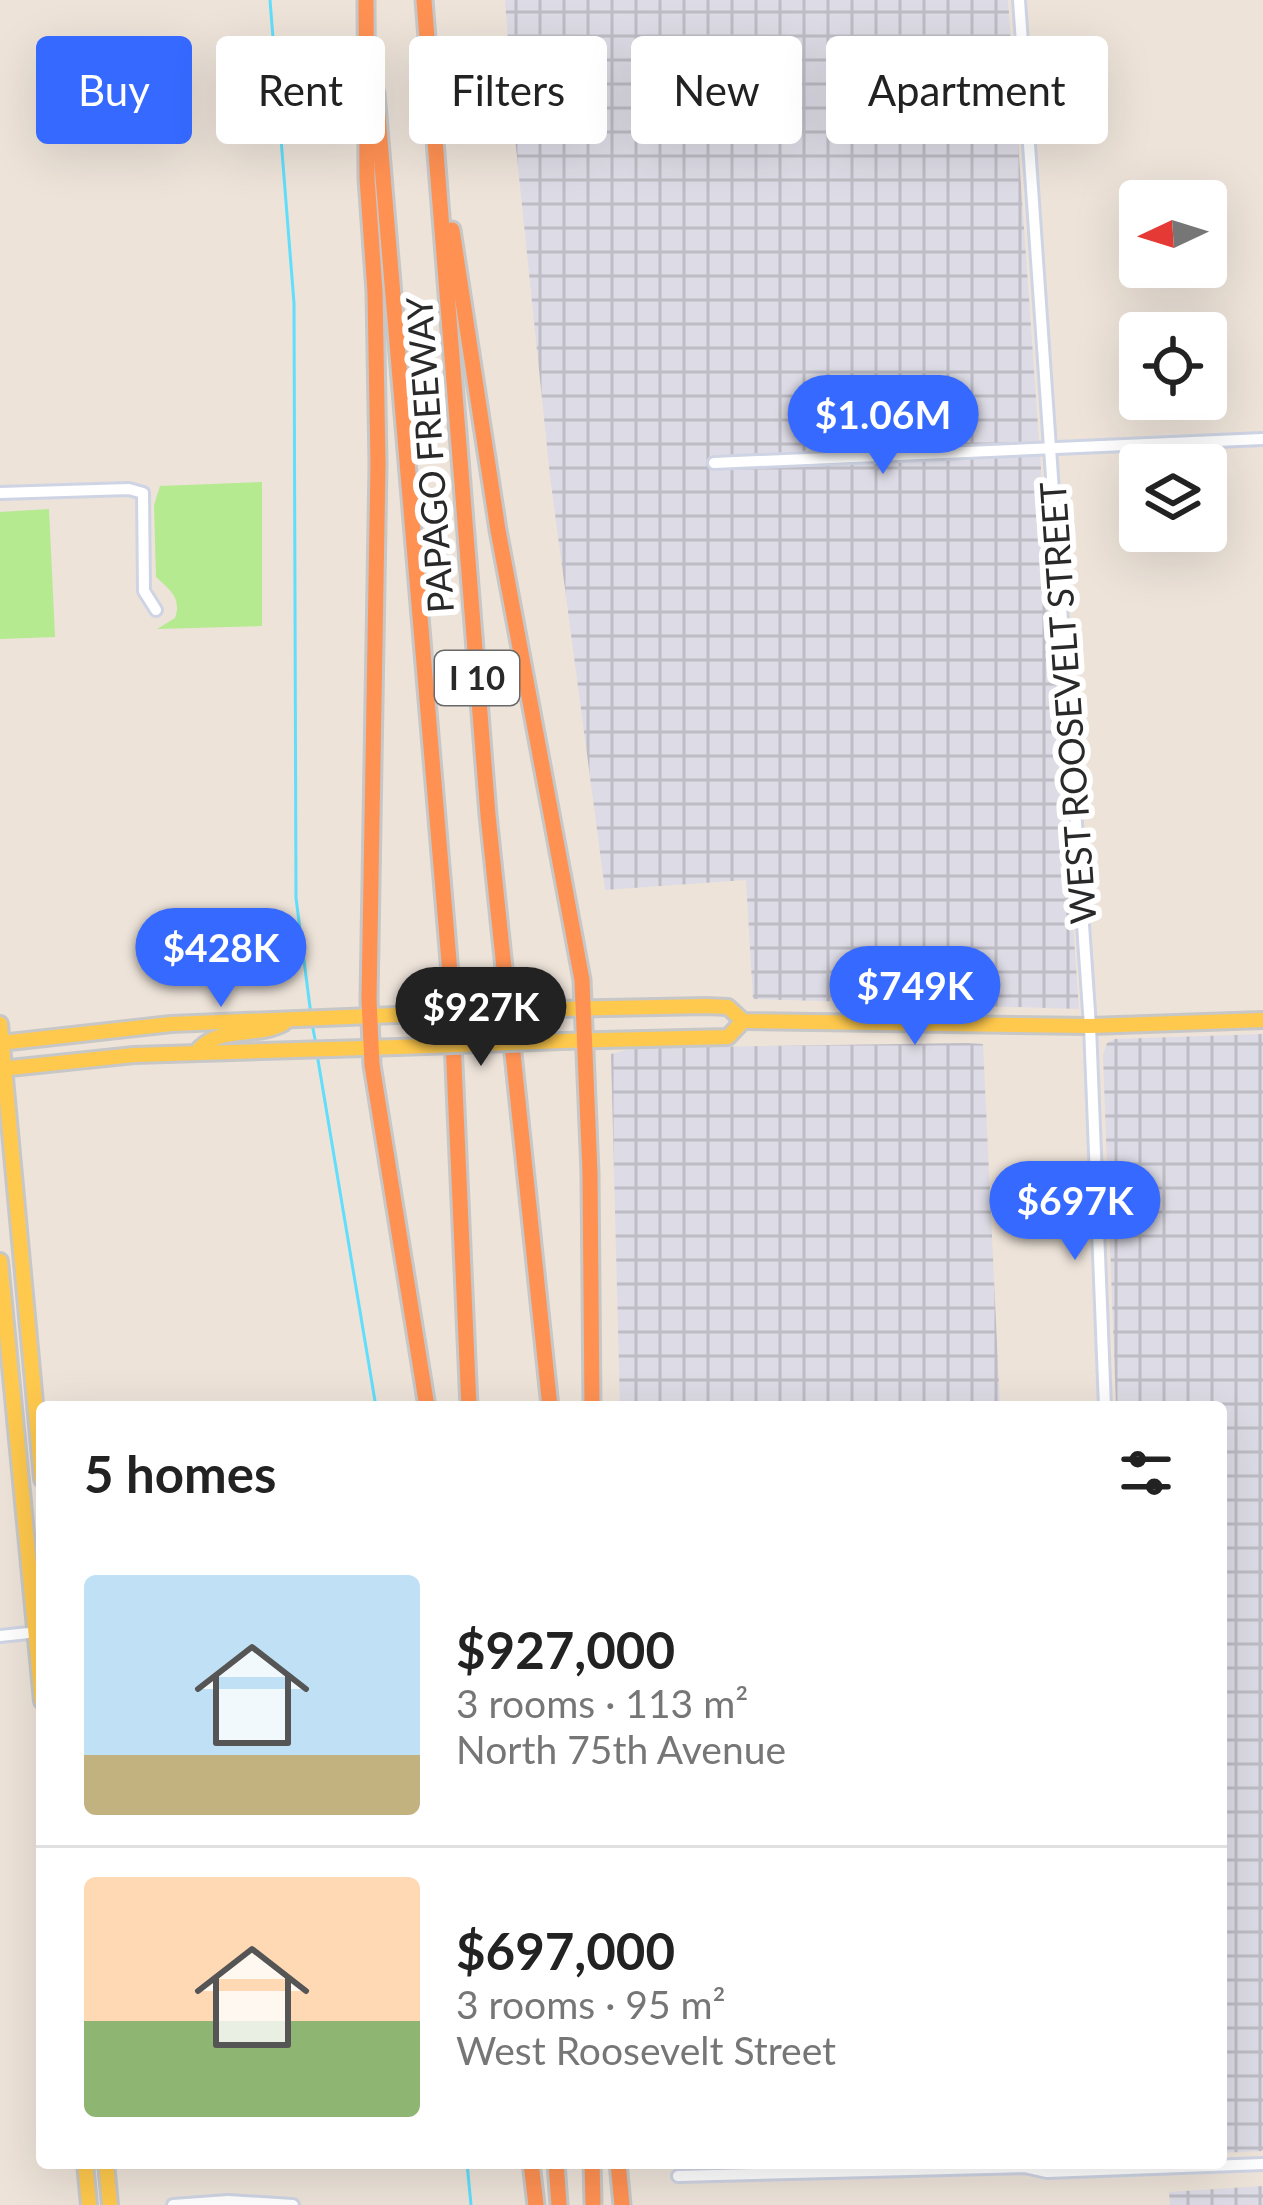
<!DOCTYPE html>
<html lang="en">
<head>
<meta charset="utf-8">
<style>
  :root { --surface:#fff; --page:#f2f2f2; --text:#222; --muted:#767676; --line:#e0e0e0; --accent:#3569ff }
  body { margin:0; font-family:Lato,sans-serif; background:var(--page); color:var(--text); height:100vh; display:flex; flex-direction:column; font-size:45px; white-space:nowrap }
  * { box-sizing:border-box; margin:0 }
  p { font-size:39px; color:var(--muted) }
  .icon { flex:none; width:66px; height:66px; fill:none; stroke:currentColor; stroke-width:2; stroke-linecap:round; stroke-linejoin:round }
  .map { position:relative; flex:1; overflow:hidden }
  .drawer { position:absolute; left:36px; top:1401px; width:1191px; height:768px; display:flex; flex-direction:column; background:var(--surface); border-radius:12px; box-shadow:0 12px 48px #0002 }
  .drawer>* { flex:none }
  .top-card { position:absolute; left:36px; top:36px; width:1191px; height:108px; display:flex; gap:24px }
  .needle { width:78px; rotate:266deg }
  .buttons { position:absolute; left:1119px; top:180px; display:grid; gap:24px }
  .buttons a { display:grid; place-items:center; width:108px; height:108px; border-radius:12px; background:var(--surface); box-shadow:0 12px 48px #0002; font-size:60px }
  .price { position:absolute; translate:-50% -102px; padding:0 27px; border-radius:42px; background:var(--accent); color:#fff; font-size:39px; line-height:78px; filter:drop-shadow(0 3px 6px #0008) }
  .price::after { content:''; position:absolute; left:50%; top:72px; width:36px; height:27px; margin-left:-18px; background:inherit; clip-path:polygon(0 0,100% 0,50% 100%) }
  .price.active { background:#222; color:#fff }
  ul { padding:0; list-style:none }
  li { display:flex; align-items:center; gap:36px; height:300px; padding:0 48px }
  li+li { border-top:3px solid var(--line) }
  li span { display:grid; place-items:center; flex:none; width:336px; height:240px; border-radius:12px; color:#555 }
  li>.icon { margin-inline-start:auto }
  span .icon { width:144px; height:144px; fill:#fffc; stroke-width:1 }
  li b { font-size:51px }
  h2 { display:flex; justify-content:space-between; align-items:center; height:144px; padding:0 48px; font-size:51px }
  .pill { padding:0 42px; border-radius:12px; background:var(--surface); box-shadow:0 12px 48px #0002; font-size:42px; line-height:108px }
  .pill.active { background:var(--accent); color:#fff }
  .map>svg:first-child { display:block }
</style>
</head>
<body>
<div class="map">
<svg width="1263" height="2205" viewBox="0 0 1263 2205">
  <defs>
    <pattern id="industrial-grid" width="8" height="8" patternUnits="userSpaceOnUse" patternTransform="scale(3)"><rect width="8" height="8" fill="#dddbe5"/><path d="M0 4h8M4 0v8" fill="none" stroke="#bebcc4"/></pattern>
  </defs>
  <rect width="100%" height="100%" fill="#ede3d9"/>
  <g fill="url(#industrial-grid)">
    <polygon points="505,0 1008,0 1079,1009 753,999 746,880 605,890 550,476 515,138"/>
    <polygon points="1263,1034 1263,2151 1221,2153 1221,1407 1116,1407 1103,1055 1107,1043 1115,1039"/>
    <polygon points="967,1043 983,1044 1000,1407 620,1407 611,1054 634,1048"/>
    <polygon points="1263,2186 1263,2205 1170,2205 1169,2192"/>
  </g>
  <g fill="#b5ea90">
    <path d="M262 482V626L157 629 175 618C182 598 170 590 156 577L154 505 160 486Z"/>
    <polygon points="49,509 55,637 0,639 0,512"/>
  </g>
  <g fill="none" stroke-linecap="round" stroke-linejoin="round">
    <g stroke="#60defc" stroke-width="3">
      <polyline points="270,0 294,303 296,898 311,1015"/>
      <polyline points="312,1024 316,1044"/>
      <polyline points="317,1054 376,1407"/>
      <polyline points="467,2163 471,2205"/>
    </g>
    <defs>
      <g id="minor">
        <polyline points="1019,0 1090,1026 1105,1407"/>
        <polyline points="714,463 1263,439"/>
        <polyline points="0,493 129,489 143,493 144,591 156,610"/>
        <polyline points="0,1636 38,1632"/>
        <polyline points="678,2176 1025,2167 1047,2172 1263,2164"/>
        <polyline points="173,2205 228,2201 293,2205"/>
      </g>
      <g id="major">
        <polyline points="558,1009 706,1006 728,1007 743,1021 1090,1026 1263,1020"/>
        <polyline points="0,1024 42,1479"/>
        <polyline points="562,1041 728,1037 743,1021"/>
        <polyline points="0,1043 171,1024 397,1015"/>
        <path d="M196 1053C218 1024 255 1039 284 1023"/>
        <polyline points="0,1069 134,1055 398,1047"/>
        <polyline points="0,1261 42,1701"/>
        <polyline points="85,2163 89,2205"/>
        <polyline points="106,2163 110,2205"/>
      </g>
      <g id="highway">
        <polyline points="366,0 367,178 375,292 378,464 369,1000 372,1065 427,1407"/>
        <polyline points="424,0 488,815 550,1407"/>
        <polyline points="376,93 450,973 469,1407"/>
        <polyline points="452,230 498,530 582,980 590,1173 592,1407"/>
        <polyline points="531,2163 536,2205"/>
        <polyline points="556,2163 559,2205"/>
        <polyline points="592,2163 593,2202"/>
        <polyline points="618,2163 622,2205"/>
      </g>
    </defs>
    <use href="#minor" stroke="#cfd4e4" stroke-width="16"/>
    <use href="#major" stroke="#c7c7c7" stroke-width="20"/>
    <use href="#highway" stroke="#c7c7c7" stroke-width="21"/>
    <use href="#minor" stroke="#fff" stroke-width="10"/>
    <use href="#major" stroke="#ffc94d" stroke-width="14"/>
    <use href="#highway" stroke="#ff9153" stroke-width="15"/>
    <defs>
      <g id="major-bridge">
        <polyline points="397,1015 558,1009"/>
        <polyline points="398,1047 562,1041"/>
      </g>
    </defs>
    <use href="#major-bridge" stroke="#c7c7c7" stroke-width="20" stroke-linecap="butt"/>
    <use href="#major-bridge" stroke="#ffc94d" stroke-width="14"/>
  </g>
  <g text-anchor="middle" stroke-width="12" stroke-linejoin="round" paint-order="stroke">
    <rect fill="#fff" stroke="#696969" stroke-width="3" x="435" y="651" width="84" height="54" rx="9"/>
    <g font-size="33" font-weight="bold" fill="#292929">
      <text x="477" y="690">I 10</text>
    </g>
    <g font-size="36" fill="#292929" stroke="#fff">
      <text transform="translate(430 455) rotate(-94)" y="13">PAPAGO FREEWAY</text>
      <text transform="translate(1068 703) rotate(-94)" y="13">WEST ROOSEVELT STREET</text>
    </g>
  </g>
</svg>
<div class="buttons">
<a><svg class="needle" viewBox="-14 -14 28 28"><path d="M0-13l5 13h-10z" fill="#e53935"/><path d="M0 13l5-13h-10z" fill="#767676"/></svg></a>
<a><svg class="icon" aria-label="locate" viewBox="0 0 24 24"><circle cx="12" cy="12" r="6"/><path d="M12 2v4M12 18v4M2 12h4M18 12h4"/></svg></a>
<a><svg class="icon" aria-label="layers" viewBox="0 0 24 24"><path d="M12 4l9 5-9 5-9-5zM3 14l9 5 9-5"/></svg></a>
</div>
<b class="price" style="left:883px;top:477px">$1.06M</b>
<b class="price" style="left:221px;top:1010px">$428K</b>
<b class="price" style="left:915px;top:1048px">$749K</b>
<b class="price active" style="left:481px;top:1069px">$927K</b>
<b class="price" style="left:1075px;top:1263px">$697K</b>
<div class="top-card">
<a class="pill active">Buy</a>
<a class="pill">Rent</a>
<a class="pill">Filters</a>
<a class="pill">New</a>
<a class="pill">Apartment</a>
</div>
<section class="drawer">
<h2>5 homes<svg class="icon" aria-label="filters" viewBox="0 0 24 24"><path d="M4 7h16M4 17h16"/><circle cx="9" cy="7" r="2"/><circle cx="15" cy="17" r="2"/></svg></h2>
<ul>
<li><span style="background:linear-gradient(#bfe0f5 75%,#c2b280 0)"><svg class="icon" aria-label="home" viewBox="0 0 24 24"><path d="M3 11l9-7 9 7M6 9v11h12V9"/></svg></span><div><b>$927,000</b><p>3 rooms · 113 m²</p><p>North 75th Avenue</p></div></li>
<li><span style="background:linear-gradient(#ffd9b3 60%,#8fb573 0)"><svg class="icon" aria-label="home" viewBox="0 0 24 24"><path d="M3 11l9-7 9 7M6 9v11h12V9"/></svg></span><div><b>$697,000</b><p>3 rooms · 95 m²</p><p>West Roosevelt Street</p></div></li>
</ul>
</section>
</div>
</body>
</html>
